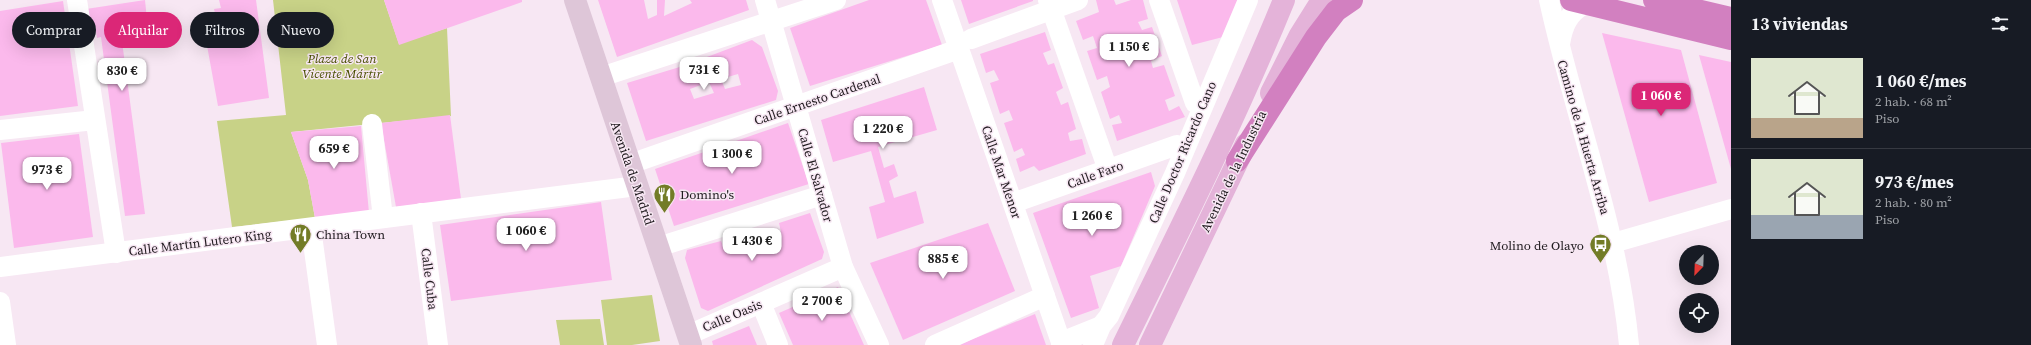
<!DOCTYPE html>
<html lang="es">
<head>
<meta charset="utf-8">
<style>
  :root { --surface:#171b24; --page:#20242c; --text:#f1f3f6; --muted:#9ea1a6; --line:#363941; --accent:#db2777 }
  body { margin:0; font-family:"Source Serif 4",serif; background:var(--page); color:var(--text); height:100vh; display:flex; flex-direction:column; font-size:15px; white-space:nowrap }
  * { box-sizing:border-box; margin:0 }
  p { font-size:13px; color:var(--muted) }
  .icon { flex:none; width:22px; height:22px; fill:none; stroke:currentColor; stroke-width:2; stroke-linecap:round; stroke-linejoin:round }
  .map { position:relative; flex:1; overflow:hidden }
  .details { display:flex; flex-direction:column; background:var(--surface); width:300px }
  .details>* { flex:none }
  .guide { position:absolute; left:12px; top:12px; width:380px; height:36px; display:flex; gap:8px }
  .needle { width:26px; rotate:203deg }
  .tools { position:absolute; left:1679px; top:245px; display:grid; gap:8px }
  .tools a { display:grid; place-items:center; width:40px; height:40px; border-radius:50%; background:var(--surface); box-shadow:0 4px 16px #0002; font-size:20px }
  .price { position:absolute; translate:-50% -34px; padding:0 9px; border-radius:8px; background:#fff; color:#222; font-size:13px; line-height:26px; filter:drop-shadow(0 1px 2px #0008) }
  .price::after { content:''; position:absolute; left:50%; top:24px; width:12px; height:9px; margin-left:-6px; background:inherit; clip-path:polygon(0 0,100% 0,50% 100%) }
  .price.on { background:var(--accent); color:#fff }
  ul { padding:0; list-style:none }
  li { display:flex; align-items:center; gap:12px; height:100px; padding:0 20px }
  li+li { border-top:1px solid var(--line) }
  li span { display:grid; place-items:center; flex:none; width:112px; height:80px; border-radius:0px; color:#555 }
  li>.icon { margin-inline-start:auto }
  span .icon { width:48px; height:48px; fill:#fffc; stroke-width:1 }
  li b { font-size:17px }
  h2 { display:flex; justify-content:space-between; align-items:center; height:48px; padding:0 20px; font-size:17px }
  .tag { padding:0 14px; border-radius:18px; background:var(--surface); box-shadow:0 4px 16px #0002; font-size:14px; line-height:36px }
  .tag.on { background:var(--accent); color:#fff }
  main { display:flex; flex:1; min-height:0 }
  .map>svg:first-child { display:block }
</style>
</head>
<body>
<main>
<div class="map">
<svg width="1731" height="345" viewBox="0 0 1731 345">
  <rect width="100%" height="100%" fill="#f7e7f3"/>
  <g fill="#c8d287">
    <polygon points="273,0 384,0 399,44 447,28 451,116 291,132 308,180 315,218 232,227 217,121 286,115"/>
    <polygon points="652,295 660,341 632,345 607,345 601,300"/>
    <polygon points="600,319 604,345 560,345 556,320"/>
  </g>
  <g fill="#fbb9ec" fill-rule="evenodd">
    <polygon points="145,0 148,30 121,34 145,214 125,216 101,37 97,38 95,25 88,25 86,9"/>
    <polygon points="219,0 256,0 269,98 218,106 206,40 214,37 211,22 217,22 214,9 221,8"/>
    <polygon points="384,0 522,0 522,2 399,45"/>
    <polygon points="598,0 644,0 648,19 657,15 657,0 665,0 664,16 692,3 690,0 746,0 749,10 617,57"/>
    <polygon points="869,0 926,0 942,45 810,86 790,28"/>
    <polygon points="961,0 1033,0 1033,1 969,24"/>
    <polygon points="1096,0 1114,0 1116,5 1131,0 1143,0 1148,19 1138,22 1142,30 1152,27 1162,56 1151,61 1153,68 1164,65 1175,96 1165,100 1169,111 1179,106 1185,117 1117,141 1112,125 1122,123 1119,115 1110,119 1101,92 1110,87 1107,76 1097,80 1087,51 1097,48 1093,36 1083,40 1076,21 1099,12"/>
    <polygon points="1177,0 1238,0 1223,37 1192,45"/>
    <polygon points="63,1 78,106 0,116 0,11"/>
    <polygon points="1045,32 1051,50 1043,53 1048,65 1054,63 1063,88 1056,92 1061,105 1068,102 1076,129 1068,133 1070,141 1082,139 1086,154 1039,171 1034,166 1020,172 1016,159 1025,155 1022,148 1014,152 1004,123 1013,120 1009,110 1000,114 990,83 999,80 994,70 986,73 980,54"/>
    <polygon points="1602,33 1681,50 1717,183 1649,202"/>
    <path d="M752 40 762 47 778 91 776 100 646 141 627 83 683 66ZM738 74 741 85 725 89 721 79ZM709 82 714 93 694 99 690 89Z"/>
    <polygon points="1699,55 1731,62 1731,169"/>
    <polygon points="924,87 937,130 878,147 884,168 894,164 898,176 889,181 894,198 916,191 924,223 877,239 869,207 885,202 871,151 833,162 821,120"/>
    <polygon points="450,115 461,199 396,207 381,123"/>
    <polygon points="788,123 809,184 674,226 655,169"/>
    <polygon points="361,126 369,213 315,218 308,180 291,132"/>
    <polygon points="79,134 93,237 14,248 1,143"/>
    <polygon points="1151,172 1155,186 1121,266 1090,276 1099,308 1071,318 1033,213"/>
    <polygon points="601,202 612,280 451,301 440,225"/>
    <polygon points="810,213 824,252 822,259 708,311 701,308 685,258 687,250 721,241 725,251 781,232 779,223"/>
    <polygon points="988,223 1015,291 903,340 870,263"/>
    <polygon points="838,287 864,345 793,345 779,313"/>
    <polygon points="1035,314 1046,345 960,345 973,339"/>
    <polygon points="749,326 757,345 713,345 712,341"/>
  </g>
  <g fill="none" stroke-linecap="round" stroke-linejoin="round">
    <g stroke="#fff" stroke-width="20">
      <polyline points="77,0 116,253"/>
      <polyline points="765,0 843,267 879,345"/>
      <polyline points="942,0 1062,345"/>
      <polyline points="1048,0 1108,170"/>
      <polyline points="1159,0 1195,103"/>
      <path d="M1549 0C1574 116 1618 227 1629 345"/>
      <polyline points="971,39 1078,0"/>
      <path d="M1560 44C1563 25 1568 14 1585 4"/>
      <polyline points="601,77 836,0"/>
      <polyline points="372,124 383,218"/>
      <polyline points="0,130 95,120"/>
      <polyline points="630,164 959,49"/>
      <polyline points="1013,203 1177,145"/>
      <polyline points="421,213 438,345"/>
      <polyline points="311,228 327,345"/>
      <polyline points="1613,243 1731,209"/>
      <polyline points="658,247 822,195"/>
      <polyline points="0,267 637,186"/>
      <polyline points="0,302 6,345"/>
      <polyline points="761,303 778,345"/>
      <polyline points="688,335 843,267"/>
      <polyline points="1061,342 1101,326"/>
      <polyline points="935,345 1045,296"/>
      <polyline points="1093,345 1101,326 1109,316 1175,173 1248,0"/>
    </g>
    <polyline stroke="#dec6d8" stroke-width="22" points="575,0 691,345"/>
    <g stroke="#e4b3d9" stroke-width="22">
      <polyline points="1271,93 1300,35 1322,0"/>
      <path d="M1123 345C1179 231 1236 118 1284 0"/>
      <polyline points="1150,345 1246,144"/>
    </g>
    <g stroke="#d280c0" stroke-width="22">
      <polyline points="1571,0 1731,39"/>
      <polyline points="1654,0 1731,18"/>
      <polyline points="1237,161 1316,37 1336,11 1352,0"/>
    </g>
  </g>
  <defs>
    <symbol id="restaurant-pin" viewBox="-11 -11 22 30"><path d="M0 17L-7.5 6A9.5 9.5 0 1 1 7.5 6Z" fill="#737c27" stroke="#f7e7f3"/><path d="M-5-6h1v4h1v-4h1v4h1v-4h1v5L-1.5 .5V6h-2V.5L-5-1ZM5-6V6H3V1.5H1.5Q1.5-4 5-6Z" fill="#fff"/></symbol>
    <symbol id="bus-pin" viewBox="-11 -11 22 30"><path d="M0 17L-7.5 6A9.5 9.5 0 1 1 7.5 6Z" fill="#737c27" stroke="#f7e7f3"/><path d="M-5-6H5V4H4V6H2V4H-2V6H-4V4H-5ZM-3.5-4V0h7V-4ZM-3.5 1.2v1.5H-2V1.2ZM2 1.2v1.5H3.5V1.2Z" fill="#fff"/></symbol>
  </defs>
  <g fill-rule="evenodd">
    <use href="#restaurant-pin" x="652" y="182" width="25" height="34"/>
    <use href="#restaurant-pin" x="288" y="222" width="25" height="34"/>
    <use href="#bus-pin" x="1588" y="232" width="25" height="34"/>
  </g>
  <g text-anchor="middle" stroke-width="3" stroke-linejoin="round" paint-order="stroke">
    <g font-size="13" font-style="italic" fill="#494f00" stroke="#f7e7f3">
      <text x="342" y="63">Plaza de San<tspan x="342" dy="15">Vicente Mártir</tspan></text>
    </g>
    <g font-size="13" fill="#201b1f" stroke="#f7e7f3">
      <text transform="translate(817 99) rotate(-19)" y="5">Calle Ernesto Cardenal</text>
      <text transform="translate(1584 137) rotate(74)" y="5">Camino de la Huerta Arriba</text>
      <text transform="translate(1182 152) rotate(-67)" y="5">Calle Doctor Ricardo Cano</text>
      <text transform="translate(1233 171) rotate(-64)" y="5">Avenida de la Industria</text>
      <text transform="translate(1002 172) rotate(71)" y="5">Calle Mar Menor</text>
      <text transform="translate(633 173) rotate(71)" y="5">Avenida de Madrid</text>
      <text transform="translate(1095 174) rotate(-20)" y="5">Calle Faro</text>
      <text transform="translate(816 175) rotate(74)" y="5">Calle El Salvador</text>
      <text transform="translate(200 242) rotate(-7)" y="5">Calle Martín Lutero King</text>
      <text transform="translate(430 279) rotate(83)" y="5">Calle Cuba</text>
      <text transform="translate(732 315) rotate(-23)" y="5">Calle Oasis</text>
    </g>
    <g font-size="13" fill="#201b1f" stroke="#f7e7f3" text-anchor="start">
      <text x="680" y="199">Domino's</text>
      <text x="316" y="239">China Town</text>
      <text x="1584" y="250" text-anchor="end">Molino de Olayo</text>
    </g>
  </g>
</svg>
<div class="tools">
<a><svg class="needle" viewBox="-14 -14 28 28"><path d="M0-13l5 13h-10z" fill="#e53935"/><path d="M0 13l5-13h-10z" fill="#9ea1a6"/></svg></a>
<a><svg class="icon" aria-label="locate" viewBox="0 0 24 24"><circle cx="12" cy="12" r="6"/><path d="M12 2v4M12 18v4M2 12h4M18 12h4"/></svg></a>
</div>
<b class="price" style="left:1129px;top:68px">1 150 €</b>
<b class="price" style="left:704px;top:91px">731 €</b>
<b class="price" style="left:122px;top:92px">830 €</b>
<b class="price on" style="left:1661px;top:117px">1 060 €</b>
<b class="price" style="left:883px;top:150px">1 220 €</b>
<b class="price" style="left:334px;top:170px">659 €</b>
<b class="price" style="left:732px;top:175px">1 300 €</b>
<b class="price" style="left:47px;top:191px">973 €</b>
<b class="price" style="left:1092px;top:237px">1 260 €</b>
<b class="price" style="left:526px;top:252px">1 060 €</b>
<b class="price" style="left:752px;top:262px">1 430 €</b>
<b class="price" style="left:943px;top:280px">885 €</b>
<b class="price" style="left:822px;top:322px">2 700 €</b>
<div class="guide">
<a class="tag">Comprar</a>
<a class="tag on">Alquilar</a>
<a class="tag">Filtros</a>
<a class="tag">Nuevo</a>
</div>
</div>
<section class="details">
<h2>13 viviendas<svg class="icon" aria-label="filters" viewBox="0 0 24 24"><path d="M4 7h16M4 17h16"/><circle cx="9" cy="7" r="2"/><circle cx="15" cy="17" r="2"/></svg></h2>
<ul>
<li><span style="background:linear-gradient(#dfe7d0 75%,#b9a48a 0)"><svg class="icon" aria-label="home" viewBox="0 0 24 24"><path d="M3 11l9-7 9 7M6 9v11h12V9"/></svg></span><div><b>1 060 €/mes</b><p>2 hab. · 68 m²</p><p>Piso</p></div></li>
<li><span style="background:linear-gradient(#dfe7d0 70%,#9aa5b1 0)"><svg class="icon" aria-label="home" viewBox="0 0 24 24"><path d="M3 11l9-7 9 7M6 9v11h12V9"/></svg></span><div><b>973 €/mes</b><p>2 hab. · 80 m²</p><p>Piso</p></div></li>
</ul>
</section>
</main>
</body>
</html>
